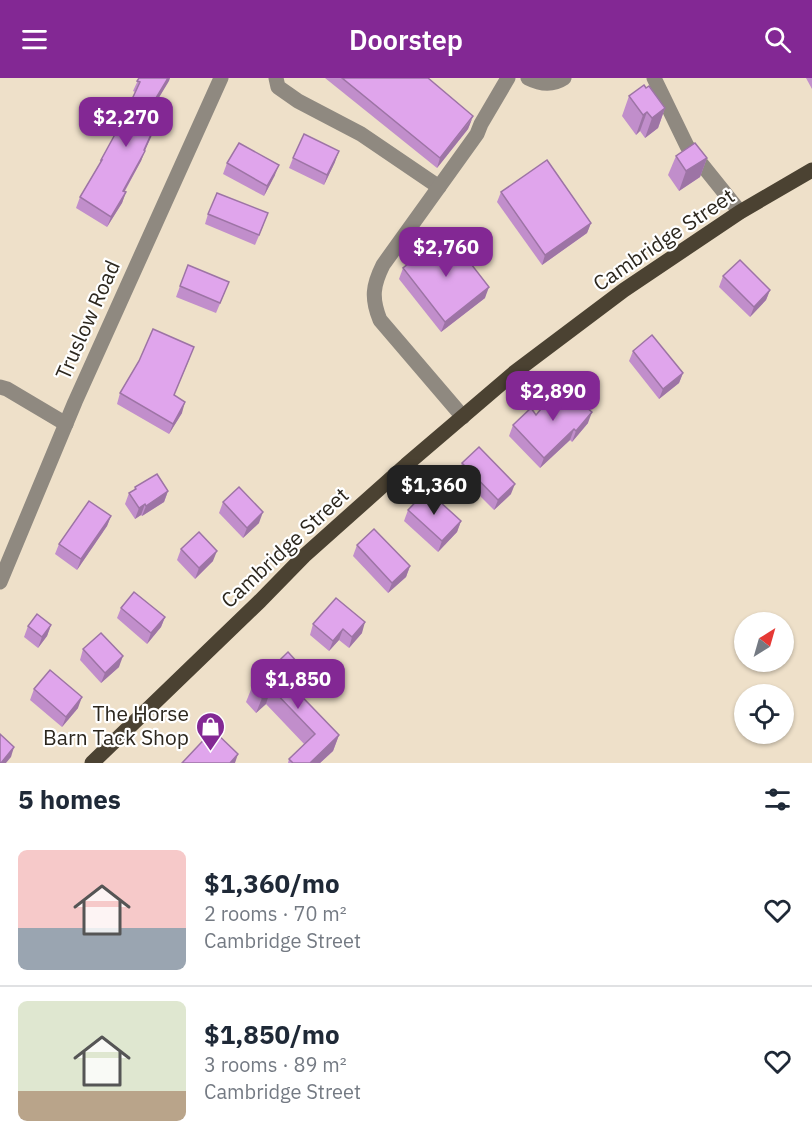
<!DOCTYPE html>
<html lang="en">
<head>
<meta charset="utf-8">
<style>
  :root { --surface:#fff; --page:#f2f2f3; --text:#1f2937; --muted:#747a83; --line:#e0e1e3; --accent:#832894 }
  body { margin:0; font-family:"IBM Plex Sans",sans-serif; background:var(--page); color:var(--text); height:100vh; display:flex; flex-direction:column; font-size:22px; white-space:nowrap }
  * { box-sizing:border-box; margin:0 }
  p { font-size:20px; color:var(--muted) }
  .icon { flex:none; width:33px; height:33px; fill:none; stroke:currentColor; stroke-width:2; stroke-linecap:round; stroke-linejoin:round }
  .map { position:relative; height:685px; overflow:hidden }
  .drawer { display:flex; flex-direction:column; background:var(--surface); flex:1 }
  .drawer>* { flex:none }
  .needle { width:39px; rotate:37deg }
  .tools { position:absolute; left:734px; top:534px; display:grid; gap:12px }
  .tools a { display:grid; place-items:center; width:60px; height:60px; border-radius:50%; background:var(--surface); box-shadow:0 2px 4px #0004; font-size:30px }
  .price { position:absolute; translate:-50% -51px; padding:0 14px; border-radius:12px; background:var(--accent); color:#fff; font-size:20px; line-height:39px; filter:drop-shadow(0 2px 3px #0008) }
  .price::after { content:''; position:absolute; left:50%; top:36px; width:18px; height:14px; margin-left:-9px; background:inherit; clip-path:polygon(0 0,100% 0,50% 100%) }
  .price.active { background:#222; color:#fff }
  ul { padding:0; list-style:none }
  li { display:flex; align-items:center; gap:18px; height:150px; padding:0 18px }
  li+li { border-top:2px solid var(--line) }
  li span { display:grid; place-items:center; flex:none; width:168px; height:120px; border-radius:9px; color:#555 }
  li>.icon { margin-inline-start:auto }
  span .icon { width:72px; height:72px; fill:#fffc; stroke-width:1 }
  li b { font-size:26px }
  h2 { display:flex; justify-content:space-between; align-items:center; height:72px; padding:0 18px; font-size:26px }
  header { display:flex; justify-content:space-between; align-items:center; height:78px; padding:0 18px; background:var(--accent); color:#fff; font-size:27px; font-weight:600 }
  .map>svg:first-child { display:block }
</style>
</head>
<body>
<header><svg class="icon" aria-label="menu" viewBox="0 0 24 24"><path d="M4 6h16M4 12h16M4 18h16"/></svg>Doorstep<svg class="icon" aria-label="search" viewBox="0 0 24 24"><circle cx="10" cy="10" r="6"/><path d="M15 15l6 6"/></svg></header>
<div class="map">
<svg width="812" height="685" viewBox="0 0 812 685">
  <rect width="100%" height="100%" fill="#eee0c9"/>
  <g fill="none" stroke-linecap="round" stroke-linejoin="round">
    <g stroke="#8f8980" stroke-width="15">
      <polyline points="276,0 278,9 298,23 361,56 439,109"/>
      <path d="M528 0C540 6 552 8 564 0"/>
      <polyline points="654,0 687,68 740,134"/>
      <polyline points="0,309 7,311 66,346"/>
      <path d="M463 339 380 242C371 220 373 207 383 187L477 56 481 46 508 0"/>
      <polyline points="0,504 75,324 221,0"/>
    </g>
    <polyline stroke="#4b4232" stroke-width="15" points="92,685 260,523 304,478 406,387 515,294 624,212 740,134 812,92"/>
  </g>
  <g fill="#c18ecb">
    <polygon points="139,0 170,0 155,26 163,30 160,41 145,72 141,83 125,113 126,114 122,125 107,149 76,130 80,119 99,88 101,82 119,49 135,14 133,13"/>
    <polygon points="325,0 428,0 473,38 468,51 437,90"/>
    <polygon points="806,0 812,0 812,11"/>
    <polygon points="646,10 665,30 658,50 645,60 640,53 636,57 622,38 629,18"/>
    <polygon points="676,78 707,80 700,99 679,113 668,97"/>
    <polygon points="293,80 335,84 324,107 289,90"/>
    <polygon points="227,85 275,97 264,118 223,96"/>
    <polygon points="501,114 591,145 587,155 542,187 497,124"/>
    <polygon points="208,136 264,146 255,167 205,146"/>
    <polygon points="403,190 485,220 441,254 399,201"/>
    <polygon points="723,198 770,212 766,222 750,239 719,209"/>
    <polygon points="180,208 225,214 216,235 176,219"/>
    <polygon points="633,273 683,295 679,305 659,321 629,283"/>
    <polygon points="190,280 174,317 182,335 169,356 117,326 120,315"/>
    <polygon points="536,337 588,345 572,364 570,362 540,390 509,358 513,347"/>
    <polygon points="462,385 511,416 494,432 458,396"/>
    <polygon points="135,409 168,413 164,424 142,438 141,437 135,441 125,426 129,415 134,412"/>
    <polygon points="223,424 259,445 243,460 219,435"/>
    <polygon points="408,432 461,443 457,454 438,474 404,443"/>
    <polygon points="111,438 107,448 77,492 55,476 59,466"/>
    <polygon points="357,467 410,488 406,499 388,515 353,478"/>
    <polygon points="181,471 213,483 195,501 177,482"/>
    <polygon points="121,530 165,539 161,549 147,566 117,540"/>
    <polygon points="313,546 362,555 349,570 339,562 329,573 310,557"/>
    <polygon points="51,547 47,558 38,570 24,559 28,548"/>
    <polygon points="83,571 119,589 101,605 80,582"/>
    <polygon points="292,600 288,604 339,657 333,673 320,685 288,685 289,681 305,667 266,626 256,635 246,624 252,609"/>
    <polygon points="34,611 78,630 62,649 30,622"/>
  </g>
  <g fill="#9d74a5">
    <polygon points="168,0 170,0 169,3 149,36 153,25"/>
    <polygon points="163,30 144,75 145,73 141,83 119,123 123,113 144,72"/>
    <polygon points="665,30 658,50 645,60 652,40"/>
    <polygon points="647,34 640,53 636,57 643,37"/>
    <polygon points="472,41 468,51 437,90 440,80"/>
    <polygon points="339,73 335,84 324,107 327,97"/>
    <polygon points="707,80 700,99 679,113 686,93"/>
    <polygon points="279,87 275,97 264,118 267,108"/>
    <polygon points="126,114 122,125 107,149 111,139"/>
    <polygon points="591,145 587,155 542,187 545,177"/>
    <polygon points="489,209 485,220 441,254 445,244"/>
    <polygon points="770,212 766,222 750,239 754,229"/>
    <polygon points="683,295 679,305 659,321 663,311"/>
    <polygon points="185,324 182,335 169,356 173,346"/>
    <polygon points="592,334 588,345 572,364 576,353"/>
    <polygon points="574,351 570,362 540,390 544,380"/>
    <polygon points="515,406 511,416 494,432 498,422"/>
    <polygon points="168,413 164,424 142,438 146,428"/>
    <polygon points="145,426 141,437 135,441 139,430"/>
    <polygon points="263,434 259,445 243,460 247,450"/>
    <polygon points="111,438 107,448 77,492 81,481"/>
    <polygon points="461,443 457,454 438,474 442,463"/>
    <polygon points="217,473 213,483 195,501 199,490"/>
    <polygon points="410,488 406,499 388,515 392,505"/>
    <polygon points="165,539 161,549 147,566 151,555"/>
    <polygon points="365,544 362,555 349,570 352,559"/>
    <polygon points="51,547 47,558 38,570 42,559"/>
    <polygon points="343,551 339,562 329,573 333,563"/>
    <polygon points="123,578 119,589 101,605 105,595"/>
    <polygon points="298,585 292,600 277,615 283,599"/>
    <polygon points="271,610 266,626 256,635 262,620"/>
    <polygon points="82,619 78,630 62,649 66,639"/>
    <polygon points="339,657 333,673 320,685 310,685"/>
    <polygon points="14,669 11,679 6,685 1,685"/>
    <polygon points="238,676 235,685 230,685"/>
  </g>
  <g fill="#e0a5ec" stroke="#9d74a5" stroke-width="1.5">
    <polygon points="139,0 168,0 153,25 163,30 144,72 145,73 123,113 126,114 111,139 80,119 102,82 101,82 119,49 140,4 137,3"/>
    <polygon points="342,0 428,0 473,38 440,80"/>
    <polygon points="644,7 646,10 649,8 665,30 652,40 647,34 643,37 629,18"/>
    <polygon points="304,56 339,73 327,97 293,80"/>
    <polygon points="239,65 279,87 267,108 227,85"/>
    <polygon points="695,65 707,80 686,93 676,78"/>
    <polygon points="547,82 591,145 545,177 501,114"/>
    <polygon points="217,115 268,135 259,157 208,136"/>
    <polygon points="447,155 489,209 445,244 403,190"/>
    <polygon points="740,182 770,212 754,229 723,198"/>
    <polygon points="188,187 229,204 220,225 180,208"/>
    <polygon points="153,251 194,269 174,317 185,324 173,346 120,315 139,283"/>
    <polygon points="652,257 683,295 663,311 633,273"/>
    <polygon points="560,308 592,334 576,353 574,351 544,380 513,347 531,330 536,337"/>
    <polygon points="479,369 515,406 498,422 462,385"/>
    <polygon points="157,396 168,413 146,428 145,426 139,430 129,415 136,411 135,409"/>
    <polygon points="239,409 263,434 247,450 223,424"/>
    <polygon points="427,412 461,443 442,463 408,432"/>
    <polygon points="89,423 111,438 81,481 59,466"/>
    <polygon points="374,451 410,488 392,505 357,467"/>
    <polygon points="199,454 217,473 199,490 181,471"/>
    <polygon points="134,514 165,539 151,555 121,530"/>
    <polygon points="336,520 365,544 352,559 343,551 333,563 313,546"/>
    <polygon points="37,536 51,547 42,559 28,548"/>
    <polygon points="101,555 123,578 105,595 83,571"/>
    <polygon points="288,574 298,585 283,599 339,657 310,685 293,685 289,681 315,656 271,610 262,620 252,609"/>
    <polygon points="50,592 82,619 66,639 34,611"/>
    <polygon points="213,652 238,676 230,685 182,685"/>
    <polygon points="0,656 14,669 1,685 0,685"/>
  </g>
  <defs>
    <symbol id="shop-pin" viewBox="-11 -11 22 30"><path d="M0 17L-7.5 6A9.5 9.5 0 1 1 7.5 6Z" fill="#832894" stroke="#fff"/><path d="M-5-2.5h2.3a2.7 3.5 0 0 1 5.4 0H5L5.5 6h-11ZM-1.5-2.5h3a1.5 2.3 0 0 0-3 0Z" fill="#fff"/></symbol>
  </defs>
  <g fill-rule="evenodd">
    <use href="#shop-pin" x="194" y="632" width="33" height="45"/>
  </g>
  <g text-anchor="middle" stroke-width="4.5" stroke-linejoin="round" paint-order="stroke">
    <g font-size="21" fill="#2c271e" stroke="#fff">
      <text transform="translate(664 162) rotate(-34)" y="7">Cambridge Street</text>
      <text transform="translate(88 242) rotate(-66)" y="7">Truslow Road</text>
      <text transform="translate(285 470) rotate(-43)" y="7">Cambridge Street</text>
    </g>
    <g font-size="21" fill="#2c271e" stroke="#fff" text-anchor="end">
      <text x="189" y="643">The Horse<tspan x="189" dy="24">Barn Tack Shop</tspan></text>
    </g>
  </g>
</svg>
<div class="tools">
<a><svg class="needle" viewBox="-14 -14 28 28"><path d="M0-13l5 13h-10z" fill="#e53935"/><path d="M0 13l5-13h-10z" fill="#747a83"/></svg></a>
<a><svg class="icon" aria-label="locate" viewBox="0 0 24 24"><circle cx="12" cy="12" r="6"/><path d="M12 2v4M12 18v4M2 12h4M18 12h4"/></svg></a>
</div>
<b class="price" style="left:126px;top:70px">$2,270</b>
<b class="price" style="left:446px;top:200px">$2,760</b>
<b class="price" style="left:553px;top:344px">$2,890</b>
<b class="price active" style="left:434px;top:438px">$1,360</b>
<b class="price" style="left:298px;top:632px">$1,850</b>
</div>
<section class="drawer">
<h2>5 homes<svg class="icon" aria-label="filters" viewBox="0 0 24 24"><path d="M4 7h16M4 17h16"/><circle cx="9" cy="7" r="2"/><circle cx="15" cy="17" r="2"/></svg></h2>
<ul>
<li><span style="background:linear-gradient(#f6c9c9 65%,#9aa5b1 0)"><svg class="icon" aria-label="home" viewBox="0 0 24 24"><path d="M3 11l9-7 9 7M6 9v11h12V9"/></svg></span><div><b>$1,360/mo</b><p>2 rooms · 70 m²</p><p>Cambridge Street</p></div><svg class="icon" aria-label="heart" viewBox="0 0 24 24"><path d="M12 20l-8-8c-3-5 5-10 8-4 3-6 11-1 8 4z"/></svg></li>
<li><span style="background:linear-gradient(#dfe7d0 75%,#b9a48a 0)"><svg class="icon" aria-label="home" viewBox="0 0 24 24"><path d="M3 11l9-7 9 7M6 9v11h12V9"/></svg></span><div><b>$1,850/mo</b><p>3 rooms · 89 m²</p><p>Cambridge Street</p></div><svg class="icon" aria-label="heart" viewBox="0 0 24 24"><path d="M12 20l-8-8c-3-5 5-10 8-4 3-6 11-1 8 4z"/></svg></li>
</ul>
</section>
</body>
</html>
